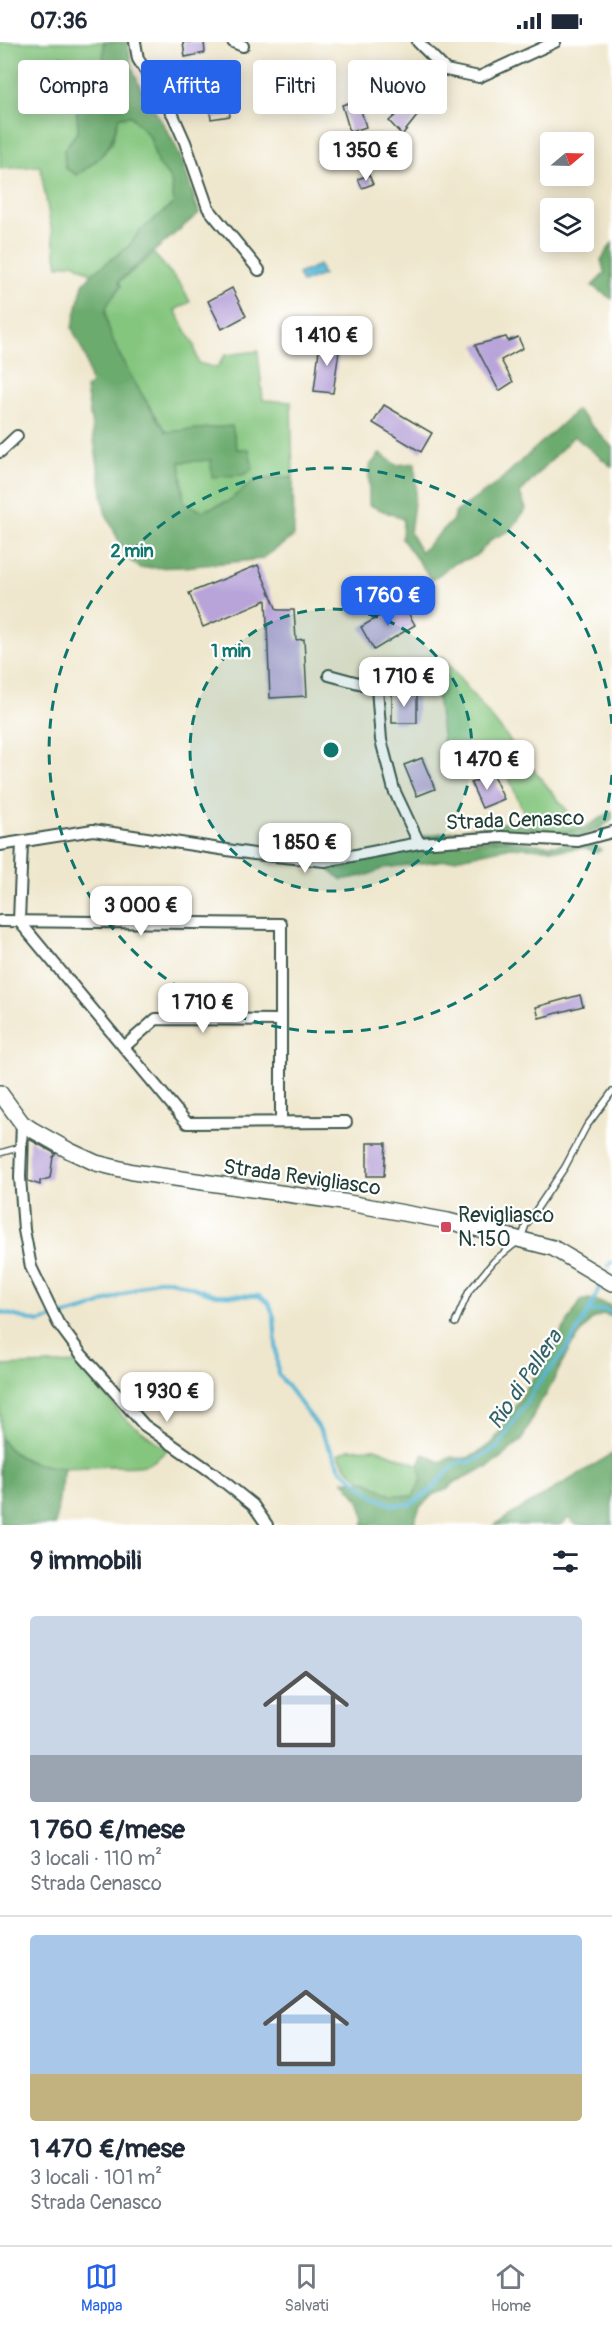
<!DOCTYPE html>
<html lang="it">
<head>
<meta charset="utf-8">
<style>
  :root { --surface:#fff; --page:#f2f2f3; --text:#1f2937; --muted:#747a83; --line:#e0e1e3; --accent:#2563eb }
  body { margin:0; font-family:Pangolin,sans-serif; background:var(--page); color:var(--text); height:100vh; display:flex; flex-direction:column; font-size:22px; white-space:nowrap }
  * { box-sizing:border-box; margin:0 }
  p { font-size:20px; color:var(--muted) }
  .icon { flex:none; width:33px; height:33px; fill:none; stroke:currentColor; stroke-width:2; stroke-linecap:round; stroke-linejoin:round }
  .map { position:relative; height:1483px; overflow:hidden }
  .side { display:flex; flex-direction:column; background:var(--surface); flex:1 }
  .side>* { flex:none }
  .guide { position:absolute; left:18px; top:18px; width:576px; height:54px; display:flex; gap:12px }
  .needle { width:39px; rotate:71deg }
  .tools { position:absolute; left:540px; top:90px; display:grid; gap:12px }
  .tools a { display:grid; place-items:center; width:54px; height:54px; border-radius:6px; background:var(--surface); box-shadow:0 3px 15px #0003; font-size:30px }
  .price { position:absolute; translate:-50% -51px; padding:0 14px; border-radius:12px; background:#fff; color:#222; font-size:20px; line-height:39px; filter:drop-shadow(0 2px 3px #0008) }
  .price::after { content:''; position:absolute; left:50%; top:36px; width:18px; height:14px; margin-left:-9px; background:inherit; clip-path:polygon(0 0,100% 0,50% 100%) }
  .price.active { background:var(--accent); color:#fff }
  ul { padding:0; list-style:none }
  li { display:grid; align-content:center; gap:12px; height:318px; padding:0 30px }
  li+li { border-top:2px solid var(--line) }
  li span { display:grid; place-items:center; height:186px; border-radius:6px; color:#555 }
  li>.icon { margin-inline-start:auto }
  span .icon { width:108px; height:108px; fill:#fffc; stroke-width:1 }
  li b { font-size:26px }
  h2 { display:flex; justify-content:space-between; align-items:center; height:72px; padding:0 30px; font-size:26px }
  .pill { padding:0 21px; border-radius:6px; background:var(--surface); box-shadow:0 3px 15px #0003; font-size:21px; line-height:54px }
  .pill.active { background:var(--accent); color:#fff }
  .status { display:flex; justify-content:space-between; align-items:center; height:42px; padding:0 30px; background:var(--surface); direction:ltr }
  .status svg { height:16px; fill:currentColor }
  .tabs { display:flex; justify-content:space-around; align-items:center; height:84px; border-top:2px solid var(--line); background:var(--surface); font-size:16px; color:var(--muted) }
  .tabs a { display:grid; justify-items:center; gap:3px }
  .tabs .active { color:var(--accent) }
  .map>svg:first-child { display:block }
</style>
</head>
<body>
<div class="status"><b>07:36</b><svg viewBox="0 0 49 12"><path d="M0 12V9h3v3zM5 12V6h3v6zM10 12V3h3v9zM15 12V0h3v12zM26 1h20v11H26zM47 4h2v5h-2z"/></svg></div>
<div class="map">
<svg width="612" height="1483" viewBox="0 0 612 1483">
  <rect width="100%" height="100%" fill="#fff"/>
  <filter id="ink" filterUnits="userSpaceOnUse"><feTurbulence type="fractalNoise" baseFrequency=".0167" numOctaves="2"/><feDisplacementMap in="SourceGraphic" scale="12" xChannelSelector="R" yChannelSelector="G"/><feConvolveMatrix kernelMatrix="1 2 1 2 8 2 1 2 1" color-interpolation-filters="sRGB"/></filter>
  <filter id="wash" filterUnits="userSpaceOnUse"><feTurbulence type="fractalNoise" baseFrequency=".008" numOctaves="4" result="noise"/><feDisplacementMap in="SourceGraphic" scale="24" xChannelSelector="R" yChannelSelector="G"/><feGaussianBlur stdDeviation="1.35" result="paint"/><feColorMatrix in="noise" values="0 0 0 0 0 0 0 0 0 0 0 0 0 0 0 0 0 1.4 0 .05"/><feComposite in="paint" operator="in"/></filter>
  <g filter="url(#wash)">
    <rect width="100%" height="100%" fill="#efe7cd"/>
    <g fill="#85c67f" stroke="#52825a" stroke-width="1.5">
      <polygon points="0,0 104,0 103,29 93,40 54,39 77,68 78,89 64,108 112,102 119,75 131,74 150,95 157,120 171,138 174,161 139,190 129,204 92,232 74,221 58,224 40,124 0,127"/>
      <path d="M154 212 182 244 190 260 175 268 194 303 198 321 217 326 225 313 258 309 263 358 291 360 293 436 257 437 227 460 202 469 184 461 180 420 211 418 212 435 237 408 232 384 167 390C151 367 98 290 107 264 109 257 117 250 121 244L119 240Z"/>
      <polygon points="442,615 582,787 553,790 530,785 498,711 455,729 443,701 433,621"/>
      <path d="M81 1321 123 1375 167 1408C162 1412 155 1420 148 1422 138 1426 122 1424 111 1424 71 1426 26 1433 0 1396V1324Z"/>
      <polygon points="375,1406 419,1423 422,1437 413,1454 390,1453 367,1439 362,1439 346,1425 338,1412 349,1407"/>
    </g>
    <g fill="#6cab6e" stroke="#467451" stroke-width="1.5">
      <path d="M104 0H128C132 47 154 62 174 101 185 122 191 148 199 171L119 239 121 244C117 250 110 257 107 264 98 289 151 367 166 390L232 384 237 407H249L253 427 243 433 212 435 211 418 180 420 184 461 202 469 227 460 257 437 293 436 294 494 262 517 184 525 140 526 127 516 105 470 86 346 91 342 85 314 72 286 83 242 92 232 129 204 139 190 174 161 171 138 157 120 150 95 131 74 119 75C110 108 105 114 77 133L65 126 64 108 78 89 77 68 54 39 50 25 60 14 76 17 94 40 103 29Z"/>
      <polygon points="612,201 612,257 592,244 605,231 601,218"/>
      <polygon points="577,368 612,405 612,425 574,394 520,451 526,467 511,488 492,497 476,514 453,522 432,538 402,497 403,477 369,463 369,425 380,411 396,423 415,421 416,445 410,491 421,510 452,479 456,470 496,442"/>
      <polygon points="612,769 612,778 598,787 579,795 424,799 424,794 508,780 553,790 582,787"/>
      <polygon points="503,798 546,803 592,802 601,808 596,811 586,806 563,808 511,805 455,817 384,826 368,833 342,838 330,829 330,823 421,805"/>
      <path d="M589 1257 612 1264V1275L604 1272 592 1277 571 1304 546 1353 539 1361 522 1398 490 1424 456 1439 448 1447 434 1452 420 1465 413 1483H363L365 1478 359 1458 344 1439H367L390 1453 413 1454 422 1437 419 1423 424 1412 440 1420 452 1415C469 1421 481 1409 494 1399L581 1259Z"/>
      <path d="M0 1396C18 1421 35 1422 64 1426L55 1483H0Z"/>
      <polygon points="612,1412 612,1483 575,1483 569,1476 560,1483 494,1483"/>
    </g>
    <polygon fill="#57b5d5" stroke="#3b7984" stroke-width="1.5" points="319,223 323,233 302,241 298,232"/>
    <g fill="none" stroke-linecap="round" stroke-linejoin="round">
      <g stroke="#57b5d5" stroke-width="4">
        <polyline points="608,1224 612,1220"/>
        <polyline points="589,1269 599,1246"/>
        <polyline points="0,1270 39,1280 88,1267 157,1238 170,1238 216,1253 259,1254 269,1261 274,1275 278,1332 317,1383 341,1427 375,1455 393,1463 411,1462 430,1449 449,1428 461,1419 471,1420 498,1405 540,1339 564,1311 589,1269 605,1268 612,1271"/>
      </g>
    </g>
    <g id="blocks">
      <g fill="#b8a4d9">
        <polygon points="183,0 204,0 205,11 185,15"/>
        <polygon points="287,25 295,57 275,62 268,30"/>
        <polygon points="415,31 420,49 369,64 363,45"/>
        <polygon points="226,42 230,74 211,77 206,45"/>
        <polygon points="421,51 425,64 402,93 389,79"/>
        <polygon points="358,58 366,85 350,90 342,63"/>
        <polygon points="369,133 373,142 362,146 358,137"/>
        <polygon points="232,246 246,274 222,287 208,259"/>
        <polygon points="506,295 508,299 518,295 523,306 501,318 513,340 499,349 475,303"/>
        <polygon points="320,299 340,302 333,351 314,349"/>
        <polygon points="384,363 432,391 421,410 373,381"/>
        <polygon points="258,523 277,568 294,568 296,598 304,597 307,654 270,656 266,558 203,585 189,551"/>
        <polygon points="398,563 402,570 406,567 415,583 374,608 361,585"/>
        <rect x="392" y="651" width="25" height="30"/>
        <polygon points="422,716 435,747 417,754 404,723"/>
        <polygon points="492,731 504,757 482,766 471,741"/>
        <polygon points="580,953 583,964 539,976 536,965"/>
        <polygon points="29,1097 56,1112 53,1115 50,1136 40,1139 40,1143 28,1139"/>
        <polygon points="367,1101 386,1101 384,1134 367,1134"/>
      </g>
    </g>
  </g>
  <g filter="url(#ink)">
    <use href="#blocks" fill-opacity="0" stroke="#3e564b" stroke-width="1.5"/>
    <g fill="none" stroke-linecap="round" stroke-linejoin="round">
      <defs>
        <g id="lane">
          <polyline points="0,1111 21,1105"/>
          <polyline points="455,1281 469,1249 494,1219 521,1197 526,1183 565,1125 586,1085 612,1050"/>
        </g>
        <g id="street">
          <polyline points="135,0 138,17 173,73 185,100 208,166 259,228"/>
          <polyline points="233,0 243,4"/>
          <polyline points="418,0 446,28 479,35 555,0"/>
          <polyline points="0,410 17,394"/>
          <polyline points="329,633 377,646 381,698 394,748 419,801"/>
          <polyline points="22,800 19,879 187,1081 346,1080"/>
          <polyline points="0,803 93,788 254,812 325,819 419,801 502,795 578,799 612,790"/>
          <polyline points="0,879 281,882 281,1080"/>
          <polyline points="124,1005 156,977 281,978"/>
          <polyline points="22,1081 20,1135 24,1188 31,1225 58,1281 81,1312 144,1383 213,1431 253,1463 267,1483"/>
        </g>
        <polyline id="secondary" points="0,1051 22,1081 31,1087 70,1109 96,1121 133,1130 343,1160 448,1179 553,1206 612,1241"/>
      </defs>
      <use href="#lane" stroke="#3e564b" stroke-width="8"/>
      <use href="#street" stroke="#3e564b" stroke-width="14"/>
      <use href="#secondary" stroke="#3e564b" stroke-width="18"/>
      <use href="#lane" stroke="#fff" stroke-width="5"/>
      <use href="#street" stroke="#fff" stroke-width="10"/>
      <use href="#secondary" stroke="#fff" stroke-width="15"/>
    </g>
  </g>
  <circle cx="331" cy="708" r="141" fill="#0f766e" fill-opacity=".12"/>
  <g fill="none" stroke="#0f766e" stroke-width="3" stroke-dasharray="10 8">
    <circle cx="331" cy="708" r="141"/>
    <path d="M612 733A282 282 0 1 1 612 683"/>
  </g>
  <rect fill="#d1495b" stroke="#fff" stroke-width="2" x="440" y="1179" width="12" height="12" rx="3"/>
  <g text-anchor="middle" stroke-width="4.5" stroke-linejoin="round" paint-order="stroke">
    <g font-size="21" fill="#1f3d34" stroke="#fff">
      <text transform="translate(515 778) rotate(-2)" y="7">Strada Cenasco</text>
      <text transform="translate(302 1135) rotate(8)" y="7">Strada Revigliasco</text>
    </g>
    <g font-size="21" fill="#1f3d34" stroke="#fff" text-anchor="start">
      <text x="458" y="1180">Revigliasco<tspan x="458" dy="24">N.150</tspan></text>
    </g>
    <g font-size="22" font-style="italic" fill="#306164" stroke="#fff">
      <text transform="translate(524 1337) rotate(-56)" y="8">Rio di Pallera</text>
    </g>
  </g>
  <circle cx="331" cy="708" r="9" fill="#0f766e" stroke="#fff" stroke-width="3"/>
  <g font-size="18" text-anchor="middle" font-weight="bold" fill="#0f766e" stroke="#fff" stroke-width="4.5" stroke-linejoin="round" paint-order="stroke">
    <text x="132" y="515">2 min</text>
    <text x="231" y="615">1 min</text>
  </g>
</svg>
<div class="tools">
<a><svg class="needle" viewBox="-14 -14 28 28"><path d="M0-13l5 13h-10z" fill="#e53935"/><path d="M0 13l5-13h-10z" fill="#747a83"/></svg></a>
<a><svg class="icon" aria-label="layers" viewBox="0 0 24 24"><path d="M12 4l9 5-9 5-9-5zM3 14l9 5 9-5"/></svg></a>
</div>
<b class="price" style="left:366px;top:140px">1 350 €</b>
<b class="price" style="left:327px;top:325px">1 410 €</b>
<b class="price active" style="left:388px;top:585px">1 760 €</b>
<b class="price" style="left:404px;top:666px">1 710 €</b>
<b class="price" style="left:487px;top:749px">1 470 €</b>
<b class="price" style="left:305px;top:832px">1 850 €</b>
<b class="price" style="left:141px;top:895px">3 000 €</b>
<b class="price" style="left:203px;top:992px">1 710 €</b>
<b class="price" style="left:167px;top:1381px">1 930 €</b>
<div class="guide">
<a class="pill">Compra</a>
<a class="pill active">Affitta</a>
<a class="pill">Filtri</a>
<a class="pill">Nuovo</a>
</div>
</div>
<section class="side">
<h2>9 immobili<svg class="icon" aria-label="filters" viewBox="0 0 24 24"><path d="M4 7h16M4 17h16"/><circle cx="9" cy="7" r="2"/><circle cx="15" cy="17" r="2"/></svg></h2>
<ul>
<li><span style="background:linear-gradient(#c9d6e8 75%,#9aa5b1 0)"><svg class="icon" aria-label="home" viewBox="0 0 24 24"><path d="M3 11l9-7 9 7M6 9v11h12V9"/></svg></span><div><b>1 760 €/mese</b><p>3 locali · 110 m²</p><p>Strada Cenasco</p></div></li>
<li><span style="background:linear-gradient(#a9c7e8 75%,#c2b280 0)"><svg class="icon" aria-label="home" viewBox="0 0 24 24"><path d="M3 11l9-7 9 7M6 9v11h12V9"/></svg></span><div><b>1 470 €/mese</b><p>3 locali · 101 m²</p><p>Strada Cenasco</p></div></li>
</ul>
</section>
<nav class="tabs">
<a class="active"><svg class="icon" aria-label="map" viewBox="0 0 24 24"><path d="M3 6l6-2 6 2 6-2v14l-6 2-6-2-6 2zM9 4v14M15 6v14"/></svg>Mappa</a>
<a><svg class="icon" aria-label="saved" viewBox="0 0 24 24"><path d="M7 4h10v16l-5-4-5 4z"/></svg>Salvati</a>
<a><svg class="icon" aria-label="home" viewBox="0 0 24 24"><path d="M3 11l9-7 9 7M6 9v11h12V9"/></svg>Home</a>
</nav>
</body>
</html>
